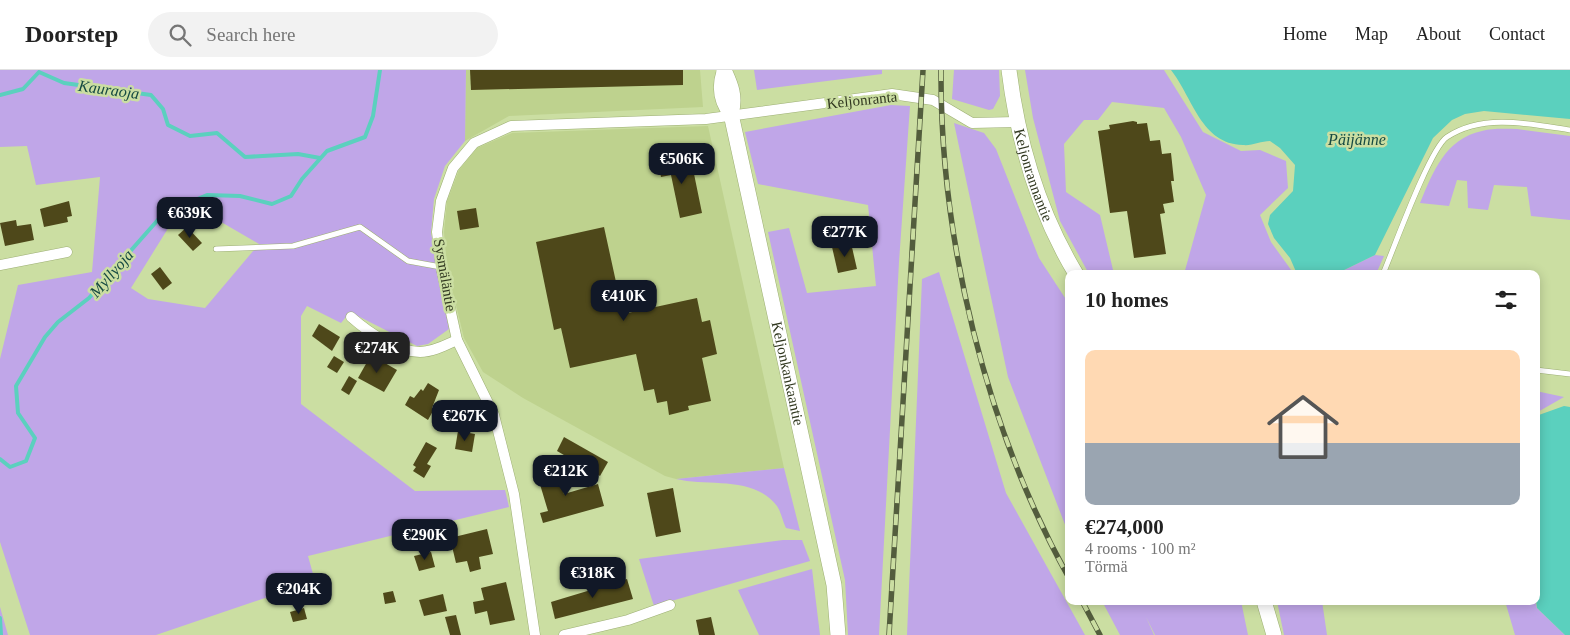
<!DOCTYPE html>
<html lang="en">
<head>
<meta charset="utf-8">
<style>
  :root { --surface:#fff; --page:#f2f2f2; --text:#222; --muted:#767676; --line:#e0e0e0; --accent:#111827 }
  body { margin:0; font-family:Georgia,serif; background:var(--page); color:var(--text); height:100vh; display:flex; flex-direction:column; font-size:19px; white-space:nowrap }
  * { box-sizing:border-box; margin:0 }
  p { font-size:16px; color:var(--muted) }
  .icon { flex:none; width:28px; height:28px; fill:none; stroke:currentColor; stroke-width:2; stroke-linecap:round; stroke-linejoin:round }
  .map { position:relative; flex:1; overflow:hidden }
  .sheet { position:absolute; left:1065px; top:200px; width:475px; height:335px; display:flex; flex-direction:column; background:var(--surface); border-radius:10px; box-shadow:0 2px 12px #0003 }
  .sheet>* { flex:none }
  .price { position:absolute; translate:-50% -42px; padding:0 11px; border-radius:10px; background:var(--accent); color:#fff; font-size:16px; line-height:32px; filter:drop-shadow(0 1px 2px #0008) }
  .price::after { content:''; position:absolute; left:50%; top:30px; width:15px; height:11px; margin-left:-8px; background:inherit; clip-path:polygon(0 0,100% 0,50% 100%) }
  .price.selected { background:#222; color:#fff }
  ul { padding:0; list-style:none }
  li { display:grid; align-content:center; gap:10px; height:265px; padding:0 20px }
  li+li { border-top:1px solid var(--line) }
  li span { display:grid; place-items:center; height:155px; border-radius:10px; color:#555 }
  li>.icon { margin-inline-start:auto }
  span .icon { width:90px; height:90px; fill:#fffc; stroke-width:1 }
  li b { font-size:21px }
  h2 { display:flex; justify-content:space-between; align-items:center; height:60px; padding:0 20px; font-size:21px }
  header { display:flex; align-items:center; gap:30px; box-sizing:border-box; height:70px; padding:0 25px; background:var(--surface); border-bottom:1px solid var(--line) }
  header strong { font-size:24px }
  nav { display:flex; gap:28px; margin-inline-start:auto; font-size:18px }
  .search { width:350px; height:45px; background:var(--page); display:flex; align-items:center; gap:12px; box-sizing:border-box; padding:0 18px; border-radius:28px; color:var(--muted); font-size:19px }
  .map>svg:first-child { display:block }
</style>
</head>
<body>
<header>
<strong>Doorstep</strong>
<div class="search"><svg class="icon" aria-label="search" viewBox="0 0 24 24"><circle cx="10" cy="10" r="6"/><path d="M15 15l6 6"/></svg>Search here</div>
<nav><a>Home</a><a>Map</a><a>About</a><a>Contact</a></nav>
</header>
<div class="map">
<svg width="1570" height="565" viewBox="0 0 1570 565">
  <rect width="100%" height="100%" fill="#cbdea2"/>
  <g fill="#bed28e">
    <polygon points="466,0 700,0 703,37 509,46 465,71"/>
    <polygon points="708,56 784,398 676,409 665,406 523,328 483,302 464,268 447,198 444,162 447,131 459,100 477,78 512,63"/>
  </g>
  <g fill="#c0a6e8" fill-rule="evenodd">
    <path d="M0 0H466L465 71 445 96 434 129 431 163 449 259 428 274 417 276 350 242 341 253 307 236 301 246V334L415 421 505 420 509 437 308 486 315 511 156 565H30L0 472V289L18 215 92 202 100 107 36 115 27 76 0 77ZM185 131 259 174 205 238 148 229 131 218Z"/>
    <polygon points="754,0 882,0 882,4 757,20"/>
    <polygon points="954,0 999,0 1000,26 993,39 989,40 952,29"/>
    <polygon points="1025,0 1164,0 1203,62 1241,81 1260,80 1286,91 1288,118 1260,145 1271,172 1294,204 1184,204 1206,125 1181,67 1164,38 1112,32 1098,50 1084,50 1064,74 1066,122 1100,145 1114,204 1089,204 1060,151 1033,48"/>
    <polygon points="891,35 910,36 899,192 879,565 848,565 845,510 768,162 789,158 807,223 876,216 868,135 758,114 745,62"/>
    <polygon points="954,53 984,63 996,79 1039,188 1069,234 1069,465 1008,307"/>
    <path d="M1517 59 1570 66V150L1531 146 1527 117 1494 115 1488 140 1468 138 1467 111 1457 110 1449 136 1420 133C1433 102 1445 69 1482 61 1493 58 1506 59 1517 59Z"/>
    <polygon points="1375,185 1384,186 1376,204 1336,204"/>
    <polygon points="939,202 1006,423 1085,565 907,565 922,209"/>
    <polygon points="1536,321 1564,327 1536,343"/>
    <path d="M784 398 800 461 786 458C783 452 781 442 777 436 753 405 709 417 676 409Z"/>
    <polygon points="783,470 802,470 810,491 654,536 639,489"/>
    <polygon points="812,499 820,565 759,565 738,520"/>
    <polygon points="1102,531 1241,531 1248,565 1155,565 1146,547 1154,565 1120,565"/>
    <polygon points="1277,531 1322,531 1327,565 1284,565"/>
    <polygon points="1505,531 1535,531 1537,538 1565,565 1515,565"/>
    <polygon points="0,537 8,565 0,565"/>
  </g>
  <g fill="#5bd0be">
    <path d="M1171 0H1570V49L1484 41 1465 44 1452 50 1433 68 1375 185 1336 204H1297L1290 188 1274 168 1268 154 1270 145 1293 121 1295 95 1280 78 1270 71C1261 71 1252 76 1243 75 1201 74 1193 28 1171 0Z"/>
    <polygon points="1564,336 1570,337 1570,565 1565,565 1537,538 1536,531 1536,346"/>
  </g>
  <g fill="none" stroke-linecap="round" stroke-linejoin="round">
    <g stroke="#5bd0be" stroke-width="4">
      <polyline points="0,25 23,19 39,2 64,13 151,25 163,39 168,55 190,66 217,63 245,87 298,84 320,88"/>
      <polyline points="0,389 10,397 26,391 35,368 18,343 16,316 45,267 58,252 89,228 164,143 207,125 240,126 272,134 291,126 302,109 327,81 365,67 373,46 380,0"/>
      <polyline points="0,548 1,565"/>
    </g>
  </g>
  <g fill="#4e481a">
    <polygon points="470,0 683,0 683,15 471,20"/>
    <polygon points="1133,51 1137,52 1137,54 1147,53 1150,71 1160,70 1162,84 1171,83 1174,111 1171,111 1174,132 1163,134 1165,143 1160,144 1166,184 1134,188 1127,141 1110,143 1098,61 1110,59 1109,55"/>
    <polygon points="680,83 684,101 693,99 702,143 680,148 671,105 661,107 657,88"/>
    <polygon points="69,131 72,146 67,147 68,152 44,157 40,139"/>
    <polygon points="476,138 479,157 460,160 457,141"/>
    <polygon points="16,150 17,156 31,154 34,170 5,176 0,153"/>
    <polygon points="187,157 202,173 193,181 178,165"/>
    <polygon points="604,157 623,244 697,228 702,252 710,250 717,284 702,288 711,331 688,336 689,340 669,345 667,331 657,333 654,319 644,321 636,284 570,298 561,258 554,260 536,172"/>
    <polygon points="851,173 857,199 838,203 832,177"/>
    <polygon points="160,197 172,213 163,220 151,204"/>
    <polygon points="319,254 340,267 332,281 312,266"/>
    <polygon points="371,285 397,300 384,322 358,308"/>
    <polygon points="334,286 344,292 337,303 327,297"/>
    <polygon points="349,306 357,311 349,325 341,320"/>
    <polygon points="428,313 439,320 432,338 434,339 428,350 405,335 410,326 414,328 421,319 423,321"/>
    <polygon points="458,361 475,364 472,382 455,379"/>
    <polygon points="564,367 608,392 600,406 557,381"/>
    <polygon points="426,372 437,378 427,394 431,396 424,408 413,401 416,397 413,395"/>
    <polygon points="555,395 564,424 598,414 604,436 543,453 540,443 548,441 536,401"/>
    <polygon points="673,418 681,462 656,467 647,423"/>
    <polygon points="487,459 493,484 479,487 481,499 470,502 467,491 456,493 450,468"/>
    <polygon points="431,482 435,497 419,501 414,486"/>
    <polygon points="627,509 633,529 555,549 551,532"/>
    <polygon points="506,512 515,550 490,555 487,541 475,544 473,532 484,530 481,518"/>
    <polygon points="393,521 396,532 385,534 383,523"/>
    <polygon points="443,524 447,541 424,546 419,530"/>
    <polygon points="304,538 307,549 293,552 290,542"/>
    <polygon points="456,545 461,565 450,565 445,547"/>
    <polygon points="711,547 715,565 699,565 696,550"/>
  </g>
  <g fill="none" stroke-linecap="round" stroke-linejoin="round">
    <defs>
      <g id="lane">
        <polyline points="216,179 293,176 360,157 408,191 441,197"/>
        <path d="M1383 204C1394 178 1430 78 1447 67 1483 43 1531 54 1570 60"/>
        <polyline points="1536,300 1570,304"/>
      </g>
      <g id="street">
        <polyline points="0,195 67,182"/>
        <path d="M351 247C368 262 397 282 420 282 433 282 446 275 457 270"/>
        <polyline points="535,565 514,424 494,345 457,270 441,197 437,162 441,131 453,98 474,73 511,56 706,49 892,24 933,30 972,53 1016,52"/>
        <polyline points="564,565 628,550 670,535"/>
      </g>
      <g id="secondary">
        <path d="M724 0C731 15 736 27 731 44"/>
        <path id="s1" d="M1009 0C1018 73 1038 141 1076 204"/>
        <path id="s2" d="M724 2C719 17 721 31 731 44L834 515 838 565"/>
        <polyline points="1264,531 1274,565"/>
      </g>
    </defs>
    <use href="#lane" stroke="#9daf74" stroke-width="6"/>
    <use href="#street" stroke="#9daf74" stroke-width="11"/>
    <use href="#secondary" stroke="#9daf74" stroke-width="16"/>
    <use href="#lane" stroke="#fff" stroke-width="5"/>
    <use href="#street" stroke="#fff" stroke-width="10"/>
    <use href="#secondary" stroke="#fff" stroke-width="15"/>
    <defs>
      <g id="rail">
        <path d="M941 0C940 170 986 359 1069 508"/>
        <polyline points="1082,531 1100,565"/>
        <polyline points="889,565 923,0"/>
      </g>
    </defs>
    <use href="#rail" stroke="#535d3d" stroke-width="5.5"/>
    <use href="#rail" stroke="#cbdea2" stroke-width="4" stroke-dasharray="11" stroke-linecap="butt"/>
  </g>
  <g text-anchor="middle" stroke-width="5" stroke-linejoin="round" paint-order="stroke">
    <g font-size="15" fill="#313820" stroke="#cbdea2">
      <text transform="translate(862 30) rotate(-6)" y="5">Keljonranta</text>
      <text dy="5" stroke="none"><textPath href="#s1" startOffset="108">Keljonrannantie</textPath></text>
      <text transform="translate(445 205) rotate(80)" y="5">Sysmäläntie</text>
      <text dy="5" stroke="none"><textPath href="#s2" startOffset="310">Keljonkankaantie</textPath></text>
    </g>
    <g font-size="16" font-style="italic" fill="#164a42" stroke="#cbdea2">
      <text transform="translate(109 19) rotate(8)" y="6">Kauraoja</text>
      <text x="1357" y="75">Päijänne</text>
      <text transform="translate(111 203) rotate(-49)" y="6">Myllyoja</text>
    </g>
  </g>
</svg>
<b class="price" style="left:682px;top:115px">€506K</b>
<b class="price" style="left:190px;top:169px">€639K</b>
<b class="price" style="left:845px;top:188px">€277K</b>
<b class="price" style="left:624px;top:252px">€410K</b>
<b class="price selected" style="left:377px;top:304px">€274K</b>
<b class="price" style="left:465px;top:372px">€267K</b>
<b class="price" style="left:566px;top:427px">€212K</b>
<b class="price" style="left:425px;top:491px">€290K</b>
<b class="price" style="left:593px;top:529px">€318K</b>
<b class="price" style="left:299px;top:545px">€204K</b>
<section class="sheet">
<h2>10 homes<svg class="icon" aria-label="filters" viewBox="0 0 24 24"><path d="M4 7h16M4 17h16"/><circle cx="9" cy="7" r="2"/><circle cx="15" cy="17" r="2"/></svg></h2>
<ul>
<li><span style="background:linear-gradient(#ffd9b3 60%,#9aa5b1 0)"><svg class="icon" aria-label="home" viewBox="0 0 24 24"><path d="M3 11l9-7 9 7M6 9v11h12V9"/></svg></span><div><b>€274,000</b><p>4 rooms · 100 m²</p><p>Törmä</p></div></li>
</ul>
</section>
</div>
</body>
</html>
